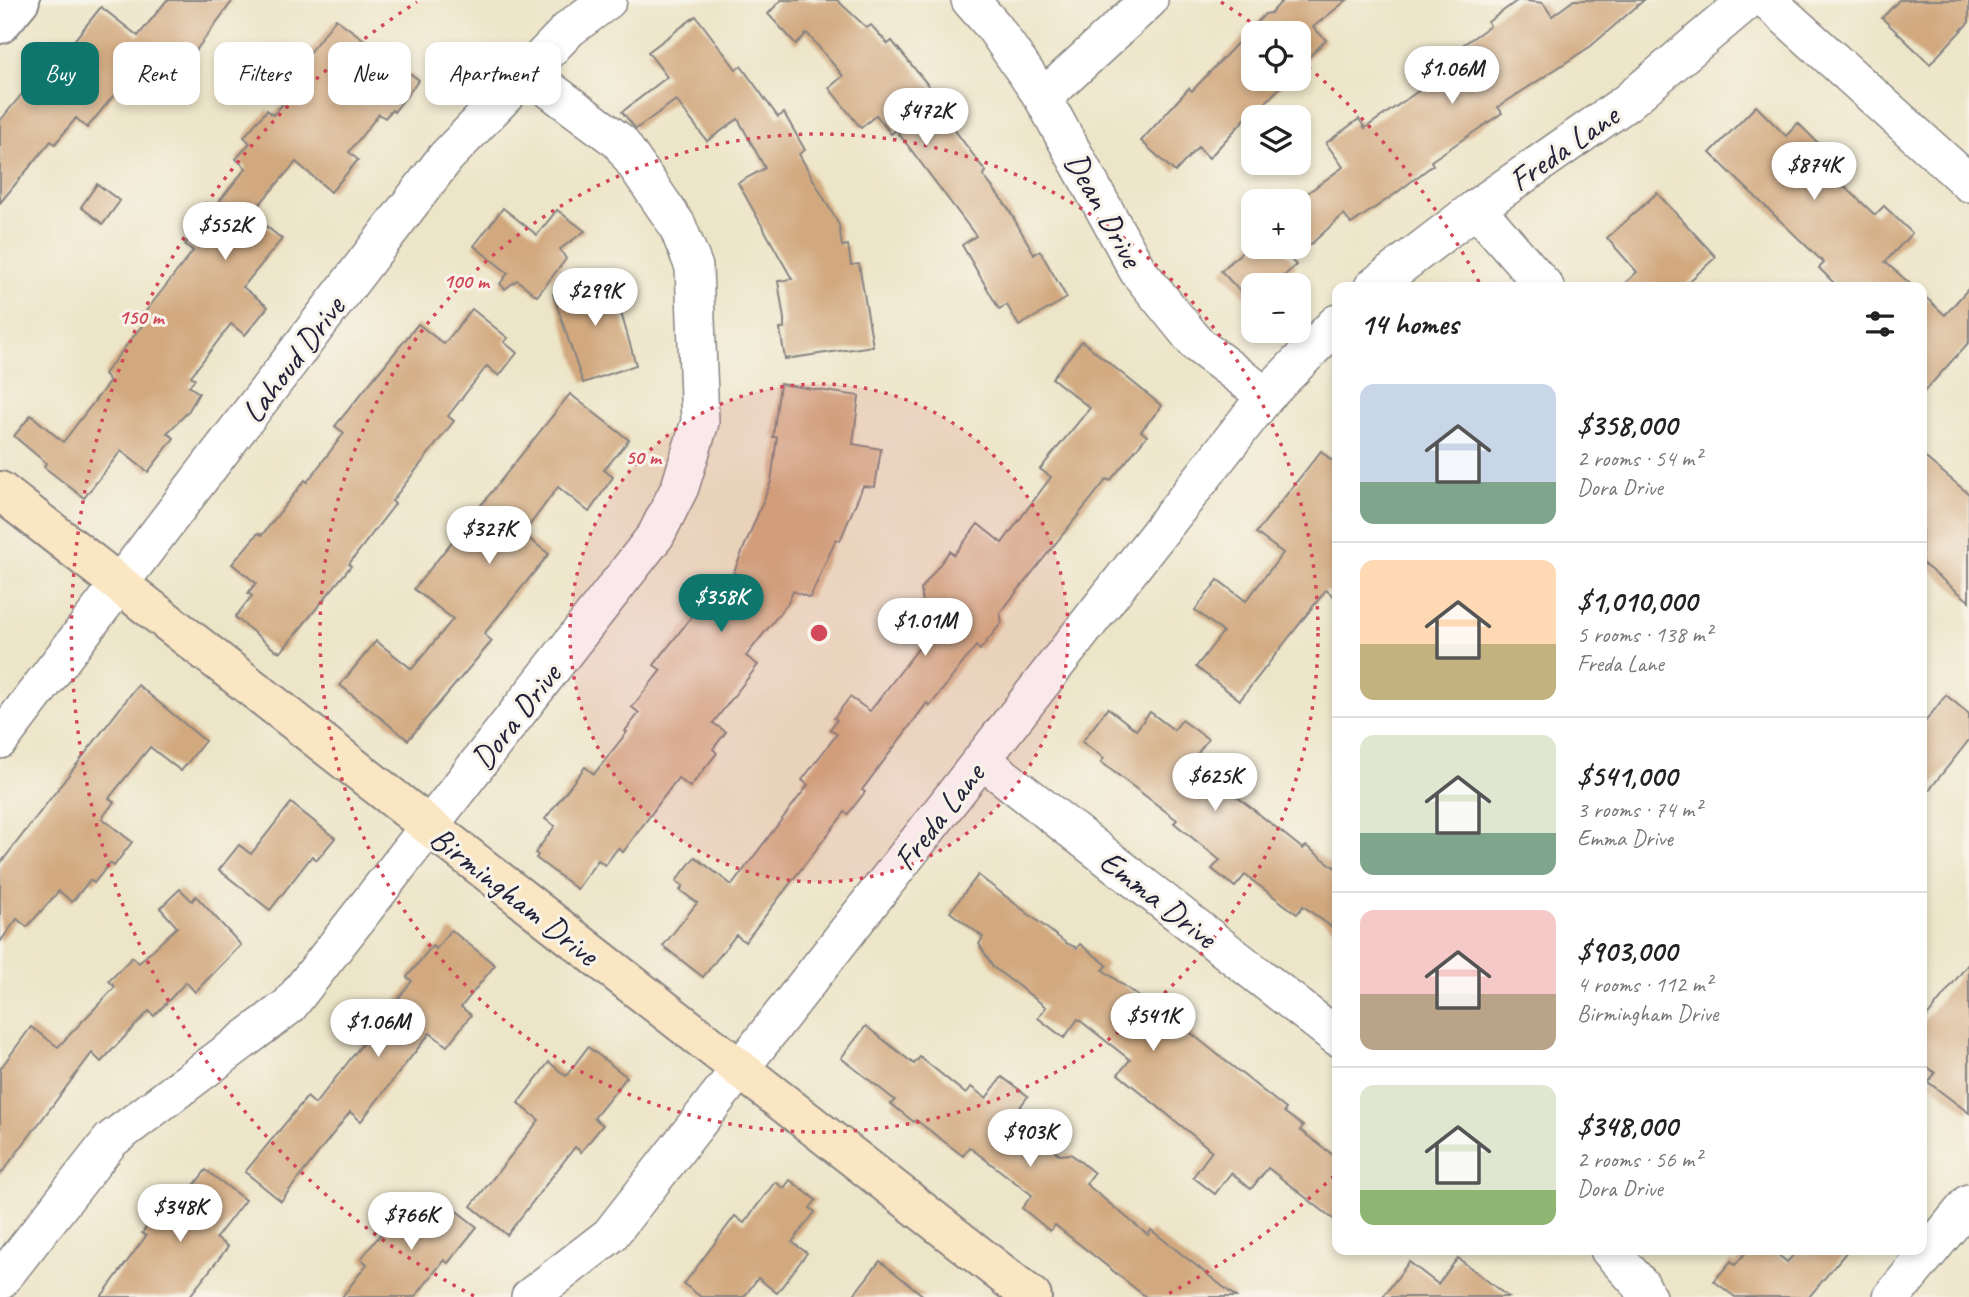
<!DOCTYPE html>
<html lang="en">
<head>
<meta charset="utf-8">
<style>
  :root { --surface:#fff; --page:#f2f2f2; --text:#222; --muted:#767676; --line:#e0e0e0; --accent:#0f766e }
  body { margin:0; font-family:Caveat,sans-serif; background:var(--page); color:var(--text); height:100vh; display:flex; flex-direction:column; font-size:26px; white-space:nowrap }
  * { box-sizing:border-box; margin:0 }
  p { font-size:23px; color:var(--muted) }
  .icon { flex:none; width:38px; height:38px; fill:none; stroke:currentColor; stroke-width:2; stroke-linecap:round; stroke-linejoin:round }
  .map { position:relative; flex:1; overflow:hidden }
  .details { position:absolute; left:1332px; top:282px; width:595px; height:973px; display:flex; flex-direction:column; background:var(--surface); border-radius:14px; box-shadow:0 4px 10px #0003 }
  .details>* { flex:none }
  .hud { position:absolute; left:21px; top:42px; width:665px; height:63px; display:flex; gap:14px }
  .tools { position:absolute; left:1241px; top:21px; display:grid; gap:14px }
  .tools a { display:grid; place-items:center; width:70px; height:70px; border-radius:14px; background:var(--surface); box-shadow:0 4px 10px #0003; font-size:35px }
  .price { position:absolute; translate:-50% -60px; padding:0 16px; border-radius:24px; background:#fff; color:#222; font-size:23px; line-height:46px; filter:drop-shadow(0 2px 4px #0008) }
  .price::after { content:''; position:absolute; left:50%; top:42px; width:21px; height:16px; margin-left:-10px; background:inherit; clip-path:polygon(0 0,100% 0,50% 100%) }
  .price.selected { background:var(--accent); color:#fff }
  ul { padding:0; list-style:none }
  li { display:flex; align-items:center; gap:21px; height:175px; padding:0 28px }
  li+li { border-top:2px solid var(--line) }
  li span { display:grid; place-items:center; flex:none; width:196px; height:140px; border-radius:14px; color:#555 }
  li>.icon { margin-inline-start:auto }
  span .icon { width:84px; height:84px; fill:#fffc; stroke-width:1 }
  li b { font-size:30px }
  h2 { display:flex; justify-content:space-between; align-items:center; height:84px; padding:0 28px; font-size:30px }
  .chip { padding:0 24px; border-radius:14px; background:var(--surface); box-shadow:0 4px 10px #0003; font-size:24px; line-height:63px }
  .chip.selected { background:var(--accent); color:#fff }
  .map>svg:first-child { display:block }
</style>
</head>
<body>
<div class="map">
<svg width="1969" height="1297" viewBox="0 0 1969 1297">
  <rect width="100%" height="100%" fill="#f7f3e8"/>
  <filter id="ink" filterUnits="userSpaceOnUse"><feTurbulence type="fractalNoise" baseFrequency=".0143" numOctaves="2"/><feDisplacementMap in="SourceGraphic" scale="14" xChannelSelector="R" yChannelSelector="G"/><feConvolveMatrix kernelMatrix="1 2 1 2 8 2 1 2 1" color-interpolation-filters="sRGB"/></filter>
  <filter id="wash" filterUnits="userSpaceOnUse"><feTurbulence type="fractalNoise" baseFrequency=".00686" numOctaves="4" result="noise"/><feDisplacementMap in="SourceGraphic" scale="28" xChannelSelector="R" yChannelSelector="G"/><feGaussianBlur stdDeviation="1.57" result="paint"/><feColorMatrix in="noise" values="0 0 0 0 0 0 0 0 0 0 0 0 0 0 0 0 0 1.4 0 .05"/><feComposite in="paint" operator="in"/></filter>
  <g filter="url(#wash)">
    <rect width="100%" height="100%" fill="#ede5c8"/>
    <g id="blocks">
      <g fill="#d2a97f">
        <polygon points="167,0 233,0 169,87 162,82 151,96 128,78 87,128 76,118 55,144 51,141 0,203 0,121 12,106 51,59 56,63 101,7 138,36"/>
        <polygon points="781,0 837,0 867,28 871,25 888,44 892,41 937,96 932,100 986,172 983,175 1008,208 1034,254 1040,251 1067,298 1019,326 1007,305 999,309 962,245 976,236 896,130 891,134 876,115 861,128 829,88 843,76 807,33 796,44 768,14"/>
        <polygon points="1283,0 1347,0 1313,27 1326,40 1298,68 1298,33 1253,33 1253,79 1288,79 1264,104 1257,106 1209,158 1198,147 1175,172 1141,141 1189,88 1192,91 1265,14 1271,13"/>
        <polygon points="1518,0 1543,3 1552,16 1574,0 1644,0 1591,46 1498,107 1502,113 1431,161 1433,165 1395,194 1351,224 1344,214 1298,256 1298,200 1343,167 1326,143 1359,119 1365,128 1427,85 1421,74 1490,26 1488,22"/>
        <polygon points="1899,0 1969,0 1969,22 1930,64 1882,18"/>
        <polygon points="696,16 736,69 741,66 778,117 784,113 805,150 799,154 839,225 842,246 848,245 851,265 859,264 873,346 785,359 780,329 784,328 784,319 778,281 792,279 738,183 765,168 738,119 707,141 676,100 636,129 622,112 667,77 648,52"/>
        <polygon points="336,19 419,80 394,112 392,110 385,118 379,114 349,152 358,160 331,192 296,162 251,214 282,239 243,287 268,307 245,335 231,324 191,376 195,379 189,386 199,393 188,412 167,433 174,438 148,472 121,451 84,498 44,467 46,463 14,436 31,415 63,442 110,381 104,374 144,323 139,320 193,251 185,244 246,168 236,159 250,143 244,137 267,110 273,115 307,77 296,69"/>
        <polygon points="1756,106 1786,136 1798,123 1826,151 1817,160 1875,215 1884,206 1912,233 1885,262 1914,287 1838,287 1819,268 1824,263 1710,153"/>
        <polygon points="97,184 120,201 103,224 81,207"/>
        <polygon points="1657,193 1716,257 1683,287 1621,287 1637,272 1607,238"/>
        <polygon points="503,208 537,235 557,210 585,231 560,249 566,259 537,296 517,280 505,289 500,284 508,273 474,246"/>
        <polygon points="1253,242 1253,247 1280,247 1296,265 1274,285 1253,285 1253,305 1221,271"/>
        <polygon points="610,274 636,365 583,383 553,294"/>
        <polygon points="1969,288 1969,342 1922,394 1922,294 1945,315"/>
        <polygon points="472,309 508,338 504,342 517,353 499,376 487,366 448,416 454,421 392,501 395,504 349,564 351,566 281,652 275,650 235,617 252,596 248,593 256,583 232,564 258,533 262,535 305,480 307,482 344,433 335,426 418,324 444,344"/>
        <polygon points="1082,341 1162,406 1141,431 1147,436 1110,481 1107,479 1000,613 1002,622 980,650 976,646 930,706 927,703 862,790 865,792 848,814 845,812 745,942 736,935 703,977 663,946 697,903 680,890 683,886 676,881 695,857 732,885 808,785 802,780 837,734 830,729 837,720 834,718 850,697 870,711 941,619 923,605 921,589 950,551 954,555 978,524 1002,543 1051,477 1040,469 1090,408 1052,378"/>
        <polygon points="780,384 859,396 853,444 881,449 875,487 863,486 840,541 836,539 810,598 793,591 788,603 746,656 758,665 713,723 726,732 713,749 717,753 690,787 678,778 623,852 618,848 605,865 598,860 577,889 536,858 538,855 535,853 555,826 545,819 585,767 594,774 627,732 625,731 639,713 632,707 661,670 654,665 714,588 724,596 771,482 777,437 773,437"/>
        <polygon points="570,394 629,440 604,470 613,477 589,512 558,487 523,534 549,554 484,634 492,641 408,740 340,685 376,641 412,669 453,619 414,589"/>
        <polygon points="1321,451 1337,465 1337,599 1326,590 1240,700 1196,667 1223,632 1195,610 1218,580 1246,601 1283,553 1256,533"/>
        <polygon points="1922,455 1969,494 1969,601 1922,563"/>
        <polygon points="138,685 205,741 181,771 150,747 109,798 114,802 102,818 132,842 114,866 110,863 94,883 90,880 72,902 59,891 27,927 17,919 0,942 0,864"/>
        <polygon points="1946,695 1969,714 1969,740 1922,799 1922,726"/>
        <polygon points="1108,708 1136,730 1150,712 1174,730 1182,720 1208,739 1192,761 1303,849 1306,846 1337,869 1337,931 1303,906 1297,914 1245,875 1235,887 1212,869 1220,860 1174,823 1177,820 1101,762 1104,758 1082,742"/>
        <polygon points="291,803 335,838 317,860 312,856 270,910 219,870 239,845 251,854"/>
        <polygon points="978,875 1066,943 1077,948 1080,944 1107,965 1103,970 1165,1016 1167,1014 1286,1109 1284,1112 1303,1126 1300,1130 1337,1158 1337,1222 1268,1168 1251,1189 1231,1173 1215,1194 1193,1177 1212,1151 1118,1074 1130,1060 1078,1019 1064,1038 1038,1018 1046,1007 993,967 979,944 983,937 950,912"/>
        <polygon points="180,889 192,901 196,896 241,945 195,992 186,982 154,1016 149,1011 101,1062 92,1053 0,1175 0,1069 31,1027 58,1047 115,987 109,981 132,957 139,963 177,927 160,908"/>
        <polygon points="451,930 495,965 461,1007 471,1015 447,1046 430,1033 361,1121 350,1112 281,1201 245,1172 307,1097 315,1104 412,981 407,977 432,946 436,949"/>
        <polygon points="1969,963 1969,1113 1928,1082 1935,1073 1922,1062 1922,1023"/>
        <polygon points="866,1026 914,1064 920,1057 966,1094 971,1087 986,1098 1002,1077 1028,1096 1012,1118 1060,1155 1071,1154 1094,1173 1086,1184 1148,1235 1151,1230 1236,1297 1146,1297 1055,1225 1050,1231 1022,1208 1032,1195 969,1147 963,1156 916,1120 914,1122 891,1104 895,1100 841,1058"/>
        <polygon points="588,1047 627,1077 594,1118 603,1125 581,1152 575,1147 507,1235 471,1206 539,1120 518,1103 549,1062 566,1076"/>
        <polygon points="206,1170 245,1200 216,1238 228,1247 189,1297 101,1297 146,1236 142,1233 165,1204 174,1211"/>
        <polygon points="790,1180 816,1200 810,1208 815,1212 792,1242 807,1253 777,1293 758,1278 744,1297 701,1297 684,1284 735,1216 744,1223 775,1182 784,1188"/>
        <polygon points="435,1194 477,1227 448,1263 444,1260 415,1297 342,1297 367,1264 361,1259 399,1211 411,1221 415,1219"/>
        <polygon points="1748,1250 1772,1250 1787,1262 1798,1250 1848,1250 1809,1297 1735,1297 1714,1281 1731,1261 1735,1265"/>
        <polygon points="1458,1258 1508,1297 1383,1297 1409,1262 1438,1284"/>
        <polygon points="880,1261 925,1297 852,1297"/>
      </g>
    </g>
  </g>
  <g filter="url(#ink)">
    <use href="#blocks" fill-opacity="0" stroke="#888482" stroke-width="2"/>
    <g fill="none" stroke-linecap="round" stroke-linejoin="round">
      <defs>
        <g id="minor">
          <polyline points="970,0 994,27 1043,98 1138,271 1198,345 1266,396"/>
          <polyline points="1767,0 1969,183"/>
          <polyline points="1043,98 1149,0"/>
          <polyline points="1476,208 1545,287"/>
          <polyline points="1373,287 1476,208 1626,103 1748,0"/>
          <polyline points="0,740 446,157 570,28 608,0"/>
          <polyline points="982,760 1337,1037"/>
          <polyline points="1609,1250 1641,1285 1647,1297"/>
          <polyline points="0,1281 111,1140 289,1006 656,535 680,487 700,422 694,267 677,225 620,142 526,72"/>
          <polyline points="530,1297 610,1235 1266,396 1337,323"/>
          <polyline points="1892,1297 1969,1203"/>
        </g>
        <polyline id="tertiary" points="0,24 20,0"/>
        <polyline id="secondary" points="0,491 1032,1297"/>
      </defs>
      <use href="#minor" stroke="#888482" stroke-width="40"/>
      <use href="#tertiary" stroke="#888482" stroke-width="42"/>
      <use href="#secondary" stroke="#888482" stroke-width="42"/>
      <use href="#minor" stroke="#fff" stroke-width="37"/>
      <use href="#tertiary" stroke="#fff" stroke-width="38"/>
      <use href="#secondary" stroke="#fbe6c4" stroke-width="38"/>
    </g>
  </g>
  <circle cx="819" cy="633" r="249" fill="#d1495b" fill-opacity=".12"/>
  <g fill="none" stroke="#d1495b" stroke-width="3.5" stroke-dasharray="3.5 7">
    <circle cx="819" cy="633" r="249"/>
    <circle cx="819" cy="633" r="499"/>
    <path d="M1334 1176A748 748 0 0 1 1164 1296M474 1296A748 748 0 0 1 417 2M1221 2A748 748 0 0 1 1264 32M1300 60A748 748 0 0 1 1479 282"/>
  </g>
  <g text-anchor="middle" stroke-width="6" stroke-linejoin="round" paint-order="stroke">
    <g font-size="33" fill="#22223b" stroke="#f7f3e8">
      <text transform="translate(1563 147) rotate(-35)" y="12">Freda Lane</text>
      <text transform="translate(1105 209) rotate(61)" y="12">Dean Drive</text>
      <text transform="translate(292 359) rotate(-53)" y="12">Lahoud Drive</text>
      <text transform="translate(515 716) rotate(-52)" y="12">Dora Drive</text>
      <text transform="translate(938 816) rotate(-52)" y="12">Freda Lane</text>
      <text transform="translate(515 895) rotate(38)" y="12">Birmingham Drive</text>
      <text transform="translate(1159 898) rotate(38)" y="12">Emma Drive</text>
    </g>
  </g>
  <circle cx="819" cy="633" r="10" fill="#d1495b" stroke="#f7f3e8" stroke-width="3.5"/>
  <g font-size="21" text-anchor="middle" font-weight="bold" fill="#d1495b" stroke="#f7f3e8" stroke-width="6" stroke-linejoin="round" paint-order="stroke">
    <text x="466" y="288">100 m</text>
    <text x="141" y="324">150 m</text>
    <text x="643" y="464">50 m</text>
  </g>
</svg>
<div class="tools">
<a><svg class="icon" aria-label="locate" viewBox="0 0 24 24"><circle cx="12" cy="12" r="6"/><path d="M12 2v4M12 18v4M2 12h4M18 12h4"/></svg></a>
<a><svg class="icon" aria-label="layers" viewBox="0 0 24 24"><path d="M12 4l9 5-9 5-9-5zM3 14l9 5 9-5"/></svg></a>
<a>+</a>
<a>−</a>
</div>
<b class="price" style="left:1452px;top:106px">$1.06M</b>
<b class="price" style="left:926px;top:148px">$472K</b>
<b class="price" style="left:1814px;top:202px">$874K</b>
<b class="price" style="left:225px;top:262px">$552K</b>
<b class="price" style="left:595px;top:328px">$299K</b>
<b class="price" style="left:489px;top:566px">$327K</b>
<b class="price selected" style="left:721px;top:634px">$358K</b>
<b class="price" style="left:925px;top:658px">$1.01M</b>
<b class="price" style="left:1215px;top:813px">$625K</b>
<b class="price" style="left:1153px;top:1053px">$541K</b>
<b class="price" style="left:378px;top:1059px">$1.06M</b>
<b class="price" style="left:1030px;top:1169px">$903K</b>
<b class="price" style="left:180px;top:1244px">$348K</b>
<b class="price" style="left:411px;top:1252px">$766K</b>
<div class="hud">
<a class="chip selected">Buy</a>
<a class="chip">Rent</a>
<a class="chip">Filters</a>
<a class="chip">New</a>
<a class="chip">Apartment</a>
</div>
<section class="details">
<h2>14 homes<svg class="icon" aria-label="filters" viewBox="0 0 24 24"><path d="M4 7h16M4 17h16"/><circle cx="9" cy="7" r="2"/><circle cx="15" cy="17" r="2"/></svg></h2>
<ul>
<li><span style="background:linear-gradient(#c9d6e8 70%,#7fa58c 0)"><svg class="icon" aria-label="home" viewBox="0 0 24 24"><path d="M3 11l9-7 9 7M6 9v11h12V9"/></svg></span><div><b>$358,000</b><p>2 rooms · 54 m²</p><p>Dora Drive</p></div></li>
<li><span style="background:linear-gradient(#ffd9b3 60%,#c2b280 0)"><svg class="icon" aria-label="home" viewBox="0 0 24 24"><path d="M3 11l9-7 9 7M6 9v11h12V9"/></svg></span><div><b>$1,010,000</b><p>5 rooms · 138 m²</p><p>Freda Lane</p></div></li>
<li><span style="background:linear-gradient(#dfe7d0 70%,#7fa58c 0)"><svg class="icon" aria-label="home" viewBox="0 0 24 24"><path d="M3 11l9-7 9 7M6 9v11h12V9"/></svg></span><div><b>$541,000</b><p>3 rooms · 74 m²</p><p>Emma Drive</p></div></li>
<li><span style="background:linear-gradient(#f6c9c9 60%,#b9a48a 0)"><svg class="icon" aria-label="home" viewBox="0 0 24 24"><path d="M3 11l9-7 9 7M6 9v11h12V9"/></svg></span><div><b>$903,000</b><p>4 rooms · 112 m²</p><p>Birmingham Drive</p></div></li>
<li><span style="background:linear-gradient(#dfe7d0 75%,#8fb573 0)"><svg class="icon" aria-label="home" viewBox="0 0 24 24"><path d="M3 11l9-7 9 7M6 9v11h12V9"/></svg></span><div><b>$348,000</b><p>2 rooms · 56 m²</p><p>Dora Drive</p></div></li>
</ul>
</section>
</div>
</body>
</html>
